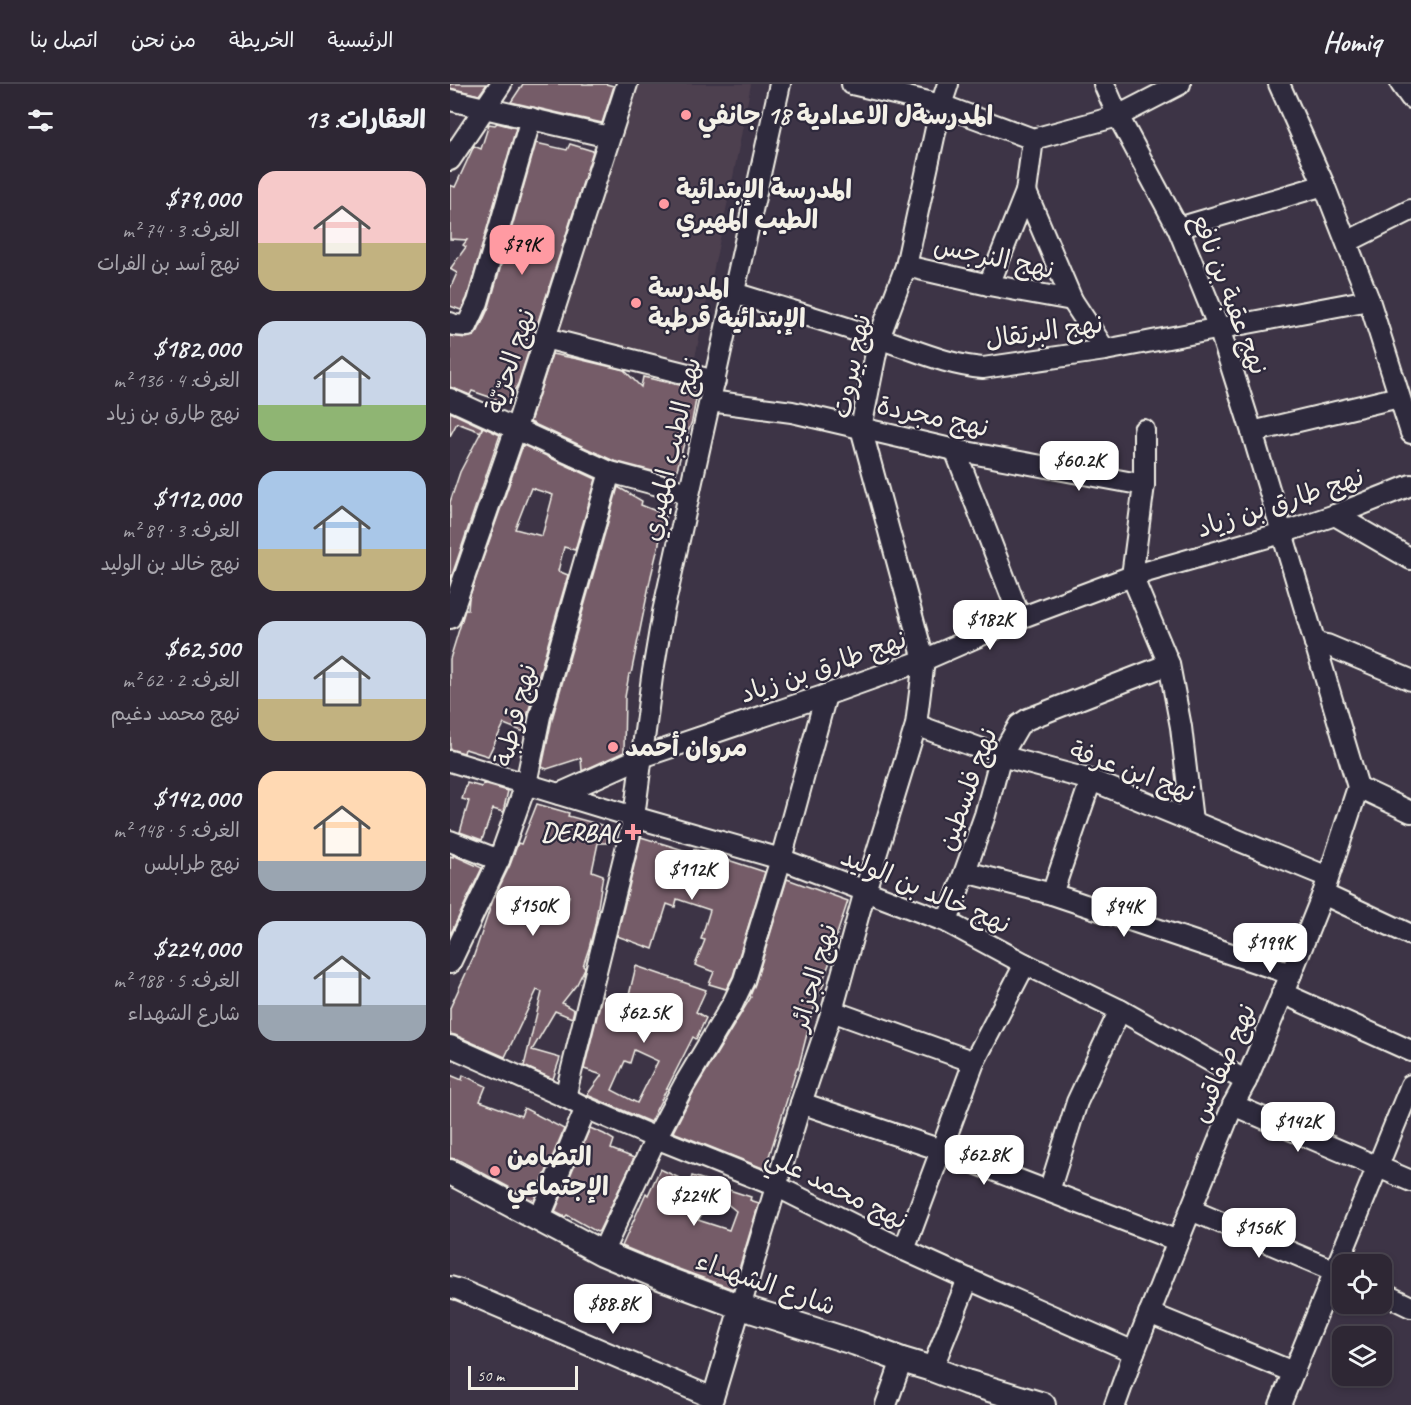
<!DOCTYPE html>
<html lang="ar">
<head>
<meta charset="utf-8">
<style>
  :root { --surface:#2e2734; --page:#3a3340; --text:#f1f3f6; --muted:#a7a5ac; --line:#49444f; --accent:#ff9aa2 }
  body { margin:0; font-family:Caveat,"Playpen Sans Arabic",sans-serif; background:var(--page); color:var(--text); direction:rtl; height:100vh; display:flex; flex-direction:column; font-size:22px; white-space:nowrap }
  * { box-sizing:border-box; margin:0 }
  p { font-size:20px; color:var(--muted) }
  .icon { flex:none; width:33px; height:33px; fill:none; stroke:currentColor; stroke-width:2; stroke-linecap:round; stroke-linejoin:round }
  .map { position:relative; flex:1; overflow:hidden; direction:ltr }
  .side { display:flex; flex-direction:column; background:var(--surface); width:450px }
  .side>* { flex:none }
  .fabs { position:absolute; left:882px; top:1170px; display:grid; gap:12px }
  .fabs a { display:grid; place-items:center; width:60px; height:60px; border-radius:12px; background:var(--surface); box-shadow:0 3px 9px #0003,0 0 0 2px var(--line); font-size:30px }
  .scale { position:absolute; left:18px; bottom:15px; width:110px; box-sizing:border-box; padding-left:6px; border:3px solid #f4f1e8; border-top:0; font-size:16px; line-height:21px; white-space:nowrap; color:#f4f1e8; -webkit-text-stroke:4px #2f2a3d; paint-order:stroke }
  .price { position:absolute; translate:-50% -51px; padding:0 14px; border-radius:12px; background:#fff; color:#222; font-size:20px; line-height:39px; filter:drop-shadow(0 2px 3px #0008) }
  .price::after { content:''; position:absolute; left:50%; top:36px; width:18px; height:14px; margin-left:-9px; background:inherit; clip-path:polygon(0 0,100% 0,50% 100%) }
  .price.current { background:var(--accent); color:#111 }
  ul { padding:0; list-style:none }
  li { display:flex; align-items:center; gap:18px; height:150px; padding:0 24px }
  li span { display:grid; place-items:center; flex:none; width:168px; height:120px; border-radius:18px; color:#555 }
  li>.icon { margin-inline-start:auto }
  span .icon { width:72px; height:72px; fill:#fffc; stroke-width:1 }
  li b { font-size:26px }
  h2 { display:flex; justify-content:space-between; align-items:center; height:72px; padding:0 24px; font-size:26px }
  header { display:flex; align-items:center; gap:36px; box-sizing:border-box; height:84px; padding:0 30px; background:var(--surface); border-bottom:2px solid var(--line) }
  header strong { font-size:28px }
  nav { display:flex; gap:33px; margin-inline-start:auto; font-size:21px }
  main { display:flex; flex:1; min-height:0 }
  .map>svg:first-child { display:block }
</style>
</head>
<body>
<header>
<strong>Homiq</strong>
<nav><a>الرئيسية</a><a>الخريطة</a><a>من نحن</a><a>اتصل بنا</a></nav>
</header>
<main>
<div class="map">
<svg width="961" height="1321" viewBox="0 0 961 1321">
  <rect width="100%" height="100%" fill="#3d3446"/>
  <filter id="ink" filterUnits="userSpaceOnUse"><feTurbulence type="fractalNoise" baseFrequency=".0167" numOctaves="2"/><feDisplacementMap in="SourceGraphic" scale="12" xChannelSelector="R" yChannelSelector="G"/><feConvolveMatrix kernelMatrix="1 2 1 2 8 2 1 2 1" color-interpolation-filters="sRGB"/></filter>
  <g filter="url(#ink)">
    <polygon fill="#4e4050" points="186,0 301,0 284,88 243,283 107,247 140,152 168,62"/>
    <g fill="#755c68" stroke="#f4f1e8" stroke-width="1.5" fill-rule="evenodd">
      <polygon points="0,0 37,0 29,11 0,4"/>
      <polygon points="73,0 156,0 164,2 152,39 61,18"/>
      <polygon points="47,39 66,44 17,214 11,226 0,222 0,205 7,189 0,185 16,163 13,161 17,156 0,155 0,101 5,103 24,62 31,65 39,40 45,41"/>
      <polygon points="86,59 117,66 120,60 143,67 68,300 57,319 22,307 20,311 0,303 0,252 16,254 24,252 28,247 39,223"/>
      <polygon points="102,270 128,275 174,286 191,303 193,293 248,305 242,337 233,363 225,393 164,377 80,338"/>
      <polygon points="0,328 32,343 31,347 33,343 50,351 0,497 0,418 10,388 31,348 7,339 0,352"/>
      <path d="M73 361 146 395 125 466 114 463 108 487 118 491 78 629 74 648 54 640 38 672 15 665 14 669 0 665V575L15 526H18L19 514ZM81 404 103 411 92 452 65 445Z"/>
      <polygon points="168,403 192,417 191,421 216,431 201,492 181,590 179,590 175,613 174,668 132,687 131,674 97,685 92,683 102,635"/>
      <polygon points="17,699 32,703 33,700 58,707 53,728 43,725 32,756 10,748 19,717 12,715"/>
      <path d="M87 720 119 729 118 732 159 743 157 759H148L142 787 153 791 145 841 139 864 133 882 135 884 127 900 112 919 124 926 122 934 105 927 82 966 110 974 103 995 74 982 92 908 87 906 55 973 5 951 0 950V924L23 874 43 816 60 781 68 759 71 760ZM97 803 119 812 113 833 86 826Z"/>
      <polygon points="191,753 243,769 244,765 315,788 283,892 276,905 259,900 264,888 245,881 255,856 251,855 260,826 227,815 225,823 217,820 203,865 167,852"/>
      <polygon points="3,771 32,784 0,851 0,772 3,773"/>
      <polygon points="337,795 398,817 379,874 381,875 372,899 374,899 357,942 359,942 348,985 347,984 315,1085 223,1048 244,1007 301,913 300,912 305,900"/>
      <path d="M186 882 256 906 246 928 256 934 246 955 243 953 200 1038 137 1011 152 991 134 985 152 912 175 921 170 939 191 948 200 918 179 911ZM184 966 208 977 187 1019 162 1006 175 977 180 979Z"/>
      <polygon points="0,991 12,996 13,991 36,1002 30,1017 71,1032 74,1024 114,1045 84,1117 7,1075 0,1074"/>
      <polygon points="140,1044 154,1050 164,1056 161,1065 184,1074 149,1147 147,1148 117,1131 115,1133 105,1128"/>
      <path d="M210 1085 240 1099 242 1092 265 1099 264 1101 301 1113 300 1116 309 1119 283 1205 215 1180 172 1162 196 1109 198 1111ZM265 1110 286 1127 279 1146 248 1136Z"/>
    </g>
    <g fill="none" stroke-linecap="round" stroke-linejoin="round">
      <defs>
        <g id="minor">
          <polyline points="402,0 491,21 583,55 668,32 730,0"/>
          <polyline points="654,0 668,32 728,144 769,244 802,348 908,703 873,810 841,890 796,997 783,1021 728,1157 684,1268 665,1321"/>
          <polyline points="829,0 874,101 919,216 961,349"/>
          <polyline points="951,0 961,14"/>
          <polyline points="0,16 159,53"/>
          <polyline points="0,76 51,0"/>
          <polyline points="576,108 622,216 655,266"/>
          <polyline points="728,144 874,101"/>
          <polyline points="897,158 961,126"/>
          <polyline points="456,182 539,201 622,216"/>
          <polyline points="539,201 576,108 583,55"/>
          <path d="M284 209C332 224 380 238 428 254 463 265 496 281 533 284L655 266 919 216"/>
          <polyline points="0,239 4,241 17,242 28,218 81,34"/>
          <polyline points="95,254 265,297"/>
          <polyline points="0,315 160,388 238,409"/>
          <polyline points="260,317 342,328 505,366 694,401 682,492 719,580 731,643 742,737"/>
          <polyline points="694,346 694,401"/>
          <polyline points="802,348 949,313"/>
          <polyline points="505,366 570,534"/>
          <polyline points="885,431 961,475"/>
          <polyline points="0,534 66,344 177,0"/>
          <polyline points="865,559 877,561 961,596"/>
          <polyline points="466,641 551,672 641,696 878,793"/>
          <polyline points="0,677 184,733 331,775 497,838 575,880 670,926 796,997"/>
          <polyline points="908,703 961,728"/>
          <polyline points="109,710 192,673 376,611 474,576 570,534 682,492 832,449 885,431 961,401"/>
          <polyline points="0,757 49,776"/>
          <polyline points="516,788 602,810 841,890"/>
          <polyline points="602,810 641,696"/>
          <polyline points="873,810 961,851"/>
          <polyline points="497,838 535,731 551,672 569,641 578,635 719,580"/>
          <polyline points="0,879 49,776 76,700 90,632 160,388"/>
          <polyline points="832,909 961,967"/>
          <polyline points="382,927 524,978"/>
          <polyline points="0,962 115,1013 136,1024 206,1054 326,1102 454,1166 518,1195 684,1268"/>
          <polyline points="115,1013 184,733 202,593 213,528 330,0"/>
          <polyline points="351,1019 491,1066 728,1157"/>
          <polyline points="783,1021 961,1097"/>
          <polyline points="599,1107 627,1018 670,926"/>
          <polyline points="741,1126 892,1190"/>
          <polyline points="89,1135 136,1024"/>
          <polyline points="454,1166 524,978 575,880"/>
          <polyline points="152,1169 206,1054 234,1001 283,919 294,896 331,775 376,611"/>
          <polyline points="0,1203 10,1206 263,1314 351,1019 382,927 415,807 466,641 474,576 411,344 429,254 456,182 491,21 498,0"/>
          <polyline points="932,1209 961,1223"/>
          <polyline points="699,1229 843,1288"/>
          <polyline points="482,1285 518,1195"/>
          <polyline points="436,1321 452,1276"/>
          <polyline points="830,1321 961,1001"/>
        </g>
        <polyline id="major" points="0,1088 152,1169 210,1193 291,1223 406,1259 452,1276 482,1285 516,1298 593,1321"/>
      </defs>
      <use href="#minor" stroke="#f4f1e8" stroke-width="24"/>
      <use href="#major" stroke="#f4f1e8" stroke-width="28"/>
      <use href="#minor" stroke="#2f2a3d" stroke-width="20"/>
      <use href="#major" stroke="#2f2a3d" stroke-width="24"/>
    </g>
  </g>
  <g fill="#ff9aa2" stroke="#2f2a3d" stroke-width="2">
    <circle cx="236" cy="31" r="6"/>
    <circle cx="214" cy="120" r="6"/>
    <circle cx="186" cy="219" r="6"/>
    <circle cx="163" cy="663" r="6"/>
    <path d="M180 739h6v6h6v6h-6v6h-6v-6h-6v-6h6z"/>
    <circle cx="45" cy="1087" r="6"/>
  </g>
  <g text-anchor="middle" stroke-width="4.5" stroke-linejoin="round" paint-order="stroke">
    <g font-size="26" font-weight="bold" fill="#f4f1e8" stroke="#2f2a3d" text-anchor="start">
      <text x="248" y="40">المدرسةل الاعدادية 18 جانفي</text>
      <text x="226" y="114">المدرسة الإبتدائية<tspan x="226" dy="30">الطيب المهيري</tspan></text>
      <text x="198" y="213">المدرسة<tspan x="198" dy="30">الإبتدائية قرطبة</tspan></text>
      <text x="175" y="672">مروان أحمد</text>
      <text x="171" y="757" text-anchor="end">DERBAL</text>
      <text x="57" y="1081">التضامن<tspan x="57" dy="30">الإجتماعي</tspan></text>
    </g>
    <g font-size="26" fill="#f4f1e8" stroke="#2f2a3d">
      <text transform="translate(544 173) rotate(12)" y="9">نهج النرجس</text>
      <text transform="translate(780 210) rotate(69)" y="9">نهج عقبة بن نافع</text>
      <text transform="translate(594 247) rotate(-8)" y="9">نهج البرتقال</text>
      <text transform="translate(60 277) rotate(-72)" y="9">نهج الحرّيّة</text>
      <text transform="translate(401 282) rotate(-78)" y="9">نهج بيروت</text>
      <text transform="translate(483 332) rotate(12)" y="9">نهج مجردة</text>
      <text transform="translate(221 365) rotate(-77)" y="9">نهج الطيب المهيري</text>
      <text transform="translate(830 418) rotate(-18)" y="9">نهج طارق بن زياد</text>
      <text transform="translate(373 582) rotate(-19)" y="9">نهج طارق بن زياد</text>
      <text transform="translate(65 631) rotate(-76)" y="9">نهج قرطبة</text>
      <text transform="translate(683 687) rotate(20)" y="9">نهج ابن عرفة</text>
      <text transform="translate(517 705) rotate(-70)" y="9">نهج فلسطين</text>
      <text transform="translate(476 806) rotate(23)" y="9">نهج خالد بن الوليد</text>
      <text transform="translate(363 893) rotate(-74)" y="9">نهج الجزائر</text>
      <text transform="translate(773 979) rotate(-67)" y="9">نهج صفاقس</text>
      <text transform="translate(387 1104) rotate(26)" y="9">نهج محمد علي</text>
      <text transform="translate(316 1199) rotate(19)" y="9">شارع الشهداء</text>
    </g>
  </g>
</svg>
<div class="fabs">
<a><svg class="icon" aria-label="locate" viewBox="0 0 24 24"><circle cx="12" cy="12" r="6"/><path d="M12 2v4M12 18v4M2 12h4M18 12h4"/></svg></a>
<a><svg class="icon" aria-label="layers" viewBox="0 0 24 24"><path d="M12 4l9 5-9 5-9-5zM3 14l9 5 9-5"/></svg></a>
</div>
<div class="scale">50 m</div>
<b class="price current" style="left:72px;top:192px">$79K</b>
<b class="price" style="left:629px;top:408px">$60.2K</b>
<b class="price" style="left:540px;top:567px">$182K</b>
<b class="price" style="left:242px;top:817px">$112K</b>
<b class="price" style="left:83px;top:853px">$150K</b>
<b class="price" style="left:674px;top:854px">$94K</b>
<b class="price" style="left:820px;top:890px">$199K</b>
<b class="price" style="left:194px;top:960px">$62.5K</b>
<b class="price" style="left:848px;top:1069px">$142K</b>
<b class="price" style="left:534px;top:1102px">$62.8K</b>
<b class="price" style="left:244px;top:1143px">$224K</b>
<b class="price" style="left:809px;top:1175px">$156K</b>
<b class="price" style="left:163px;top:1251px">$88.8K</b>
</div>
<section class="side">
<h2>العقارات: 13<svg class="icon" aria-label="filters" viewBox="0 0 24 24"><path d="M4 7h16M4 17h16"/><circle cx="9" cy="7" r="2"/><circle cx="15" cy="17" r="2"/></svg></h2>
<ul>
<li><span style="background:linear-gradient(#f6c9c9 60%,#c2b280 0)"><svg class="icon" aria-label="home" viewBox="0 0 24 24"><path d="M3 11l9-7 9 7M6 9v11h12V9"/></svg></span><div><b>$79,000</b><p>الغرف: 3 · 74 m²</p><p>نهج أسد بن الفرات</p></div></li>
<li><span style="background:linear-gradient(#c9d6e8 70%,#8fb573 0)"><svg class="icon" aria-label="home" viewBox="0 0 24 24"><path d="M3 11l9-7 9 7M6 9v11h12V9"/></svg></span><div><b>$182,000</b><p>الغرف: 4 · 136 m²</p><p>نهج طارق بن زياد</p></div></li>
<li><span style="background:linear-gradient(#a9c7e8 65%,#c2b280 0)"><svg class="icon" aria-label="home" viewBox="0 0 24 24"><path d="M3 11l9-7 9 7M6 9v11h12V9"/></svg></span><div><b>$112,000</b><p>الغرف: 3 · 89 m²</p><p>نهج خالد بن الوليد</p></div></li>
<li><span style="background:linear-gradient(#c9d6e8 65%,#c2b280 0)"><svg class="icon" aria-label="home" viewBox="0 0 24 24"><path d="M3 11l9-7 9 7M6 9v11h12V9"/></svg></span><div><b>$62,500</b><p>الغرف: 2 · 62 m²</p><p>نهج محمد دغيم</p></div></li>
<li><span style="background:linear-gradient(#ffd9b3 75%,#9aa5b1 0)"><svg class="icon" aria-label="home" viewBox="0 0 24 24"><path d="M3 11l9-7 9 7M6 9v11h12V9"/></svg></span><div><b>$142,000</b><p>الغرف: 5 · 148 m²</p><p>نهج طرابلس</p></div></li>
<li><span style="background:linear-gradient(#c9d6e8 70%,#9aa5b1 0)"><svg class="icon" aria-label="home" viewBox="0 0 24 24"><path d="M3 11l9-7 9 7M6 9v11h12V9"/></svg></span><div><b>$224,000</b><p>الغرف: 5 · 188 m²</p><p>شارع الشهداء</p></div></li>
</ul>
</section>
</main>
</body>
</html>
